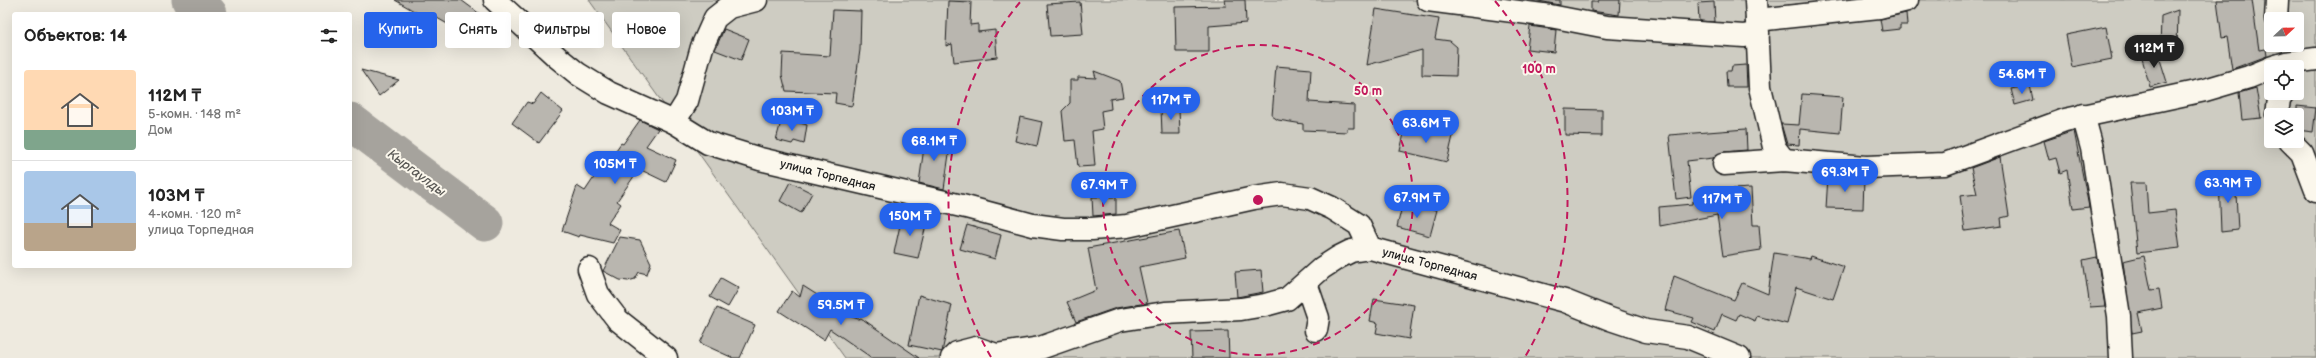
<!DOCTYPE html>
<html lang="ru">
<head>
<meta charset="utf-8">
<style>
  :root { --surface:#fff; --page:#f6f6f6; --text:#222; --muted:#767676; --line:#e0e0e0; --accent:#2563eb }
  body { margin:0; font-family:"Balsamiq Sans",sans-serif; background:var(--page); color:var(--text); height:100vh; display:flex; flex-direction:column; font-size:15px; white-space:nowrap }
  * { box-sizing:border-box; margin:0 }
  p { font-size:13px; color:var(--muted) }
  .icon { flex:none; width:22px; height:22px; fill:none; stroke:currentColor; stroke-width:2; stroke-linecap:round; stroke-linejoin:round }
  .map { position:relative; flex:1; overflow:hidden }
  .panel { position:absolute; left:12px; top:12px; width:340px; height:256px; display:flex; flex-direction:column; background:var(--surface); border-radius:4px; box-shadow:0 4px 16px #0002 }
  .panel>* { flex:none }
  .hud { position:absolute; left:364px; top:12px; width:380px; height:36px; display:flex; gap:8px }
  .needle { width:26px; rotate:68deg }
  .controls { position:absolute; left:2264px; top:12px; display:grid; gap:8px }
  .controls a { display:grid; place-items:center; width:40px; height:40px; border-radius:4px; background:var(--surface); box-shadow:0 4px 16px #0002; font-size:20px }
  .price { position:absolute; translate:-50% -34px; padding:0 9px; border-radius:14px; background:var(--accent); color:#fff; font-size:13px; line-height:26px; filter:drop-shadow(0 1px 2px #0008) }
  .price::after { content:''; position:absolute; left:50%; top:24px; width:12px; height:9px; margin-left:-6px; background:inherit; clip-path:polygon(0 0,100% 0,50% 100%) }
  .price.on { background:#222; color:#fff }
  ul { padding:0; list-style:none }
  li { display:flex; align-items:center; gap:12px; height:100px; padding:0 12px }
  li+li { border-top:1px solid var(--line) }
  li span { display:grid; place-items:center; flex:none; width:112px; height:80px; border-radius:4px; color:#555 }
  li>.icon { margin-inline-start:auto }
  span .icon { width:48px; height:48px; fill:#fffc; stroke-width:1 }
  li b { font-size:17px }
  h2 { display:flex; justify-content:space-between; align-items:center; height:48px; padding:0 12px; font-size:17px }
  .chip { padding:0 14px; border-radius:4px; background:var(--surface); box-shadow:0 4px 16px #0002; font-size:14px; line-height:36px }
  .chip.on { background:var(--accent); color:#fff }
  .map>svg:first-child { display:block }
</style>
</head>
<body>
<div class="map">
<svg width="2316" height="358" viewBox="0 0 2316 358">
  <rect width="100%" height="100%" fill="#eeeadf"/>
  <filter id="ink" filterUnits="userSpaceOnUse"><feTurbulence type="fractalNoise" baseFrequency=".025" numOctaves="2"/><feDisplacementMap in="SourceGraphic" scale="8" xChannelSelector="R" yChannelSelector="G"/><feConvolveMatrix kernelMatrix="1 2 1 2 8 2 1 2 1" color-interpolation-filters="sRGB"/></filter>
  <g filter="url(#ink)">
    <path fill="#ceccc2" stroke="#75746f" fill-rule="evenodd" d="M589 0H2316V358H845ZM2271 19H2297V45H2271ZM2271 67H2297V93H2271ZM2271 115H2297V141H2271Z"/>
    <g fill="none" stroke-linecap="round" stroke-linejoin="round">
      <g stroke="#a6a39d" stroke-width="37">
        <polyline points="190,0 209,14"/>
        <polyline points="350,121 485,223"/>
      </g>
    </g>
    <g fill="#b9b6af" stroke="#1c1c1c">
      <polygon points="395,0 461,0 488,20 471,42 451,26 430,14 428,19"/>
      <polygon points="1225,0 1245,0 1246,23 1209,26 1209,52 1176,52 1175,7 1226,6"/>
      <polygon points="1533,0 1560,0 1560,5"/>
      <polygon points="1599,0 1620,0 1619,15 1591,11 1591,2 1598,2"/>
      <polygon points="2217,0 2252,0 2259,50 2266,49 2267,56 2232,69 2227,37 2222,38"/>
      <polygon points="948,1 971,2 970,25 978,24 978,32 995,30 997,57 954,62 952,44 946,46"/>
      <polygon points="1080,2 1083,34 1050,36 1047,4"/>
      <polygon points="1714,2 1715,22 1699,21 1698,3"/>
      <polygon points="1376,9 1439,19 1435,39 1450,41 1457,47 1456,76 1422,75 1422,50 1367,65"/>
      <polygon points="833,10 861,11 860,50 852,106 835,103 836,93 786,91 782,75 783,53 830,56"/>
      <polygon points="2178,10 2177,52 2160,51 2161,16"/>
      <polygon points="1906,13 1907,25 1900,25 1900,29 1882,31 1880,19"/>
      <polygon points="1530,26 1556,30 1554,52 1527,49"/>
      <polygon points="2106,27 2112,59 2072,67 2066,35"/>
      <polygon points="724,29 749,39 741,60 715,50"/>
      <polygon points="2157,50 2167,82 2150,87 2141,55"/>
      <polygon points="1746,65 1747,87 1727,87 1726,71 1731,71 1732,66"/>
      <polygon points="1276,66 1311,69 1309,102 1354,105 1354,128 1347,128 1347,132 1303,130 1303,124 1278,120 1272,116"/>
      <polygon points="361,70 399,80 379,96"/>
      <polygon points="1094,71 1120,81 1123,97 1110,99 1111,109 1101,111 1103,129 1092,131 1095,166 1078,167 1075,140 1065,141 1062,111 1070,103 1070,80 1078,80 1078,77 1096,78"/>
      <polygon points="2030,85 2033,100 2015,105 2011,89"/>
      <polygon points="2256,88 2261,118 2242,120 2239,93"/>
      <polygon points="541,93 563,111 539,143 512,123 527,102 533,104"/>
      <polygon points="1802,94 1843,97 1840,133 1800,129 1799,145 1787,144 1781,124 1799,125"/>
      <polygon points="2297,106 2316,108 2313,132 2297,130"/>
      <polygon points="1179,107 1180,134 1162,134 1161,108"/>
      <polygon points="1565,109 1602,110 1602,136 1565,135"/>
      <polygon points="1020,117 1042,122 1037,146 1015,141"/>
      <polygon points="782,118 807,125 804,144 794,141 792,144 776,140"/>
      <polygon points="640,120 658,129 646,146 676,160 666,182 639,169 617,201 621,204 608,223 620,230 613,243 580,235 579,237 562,231 577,186 585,191 599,170 601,171 621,143 623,144"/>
      <polygon points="1406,125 1453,136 1447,162 1400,151"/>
      <polygon points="1746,129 1747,150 1723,152 1713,158 1687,161 1691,197 1676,199 1669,135"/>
      <polygon points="2074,131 2089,207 2073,209 2067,170 2060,173 2056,158 2049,160 2044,141"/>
      <polygon points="926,133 944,136 942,146 950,147 944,189 919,183"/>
      <polygon points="2000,157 2009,216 2001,218 2002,226 1965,231 1960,196 1977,194 1971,168"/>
      <polygon points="1828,176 1864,179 1863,209 1826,208"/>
      <polygon points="2235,176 2238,230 2221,232 2219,177"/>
      <polygon points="790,182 812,193 801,213 780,201"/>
      <polygon points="2130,183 2146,183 2148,213 2175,210 2180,248 2137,253"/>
      <polygon points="1751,188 1753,225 1759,225 1761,250 1723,256 1717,215 1660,226 1659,207 1692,204 1692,202 1733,194 1733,189"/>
      <polygon points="1092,197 1116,197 1116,214 1093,216"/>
      <polygon points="1403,202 1437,210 1430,236 1397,227"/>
      <polygon points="902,216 927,221 918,258 894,253"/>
      <polygon points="967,225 1001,235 995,259 960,249"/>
      <polygon points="1179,231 1185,258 1139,267 1147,303 1116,308 1076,322 1067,302 1096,290 1088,248"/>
      <polygon points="620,237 640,240 651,263 647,274 639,272 635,279 628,281 620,280 603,271"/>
      <polygon points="1774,253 1810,259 1811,256 1844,267 1833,299 1796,287 1787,324 1757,316 1755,321 1739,314 1736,320 1722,314 1715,332 1692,322 1694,318 1665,310 1674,276 1734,300 1742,283 1768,294"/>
      <polygon points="2144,256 2151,290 2159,289 2162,308 2138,313 2142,331 2132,333 2123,261"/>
      <polygon points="2097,257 2105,306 2090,307 2083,260"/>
      <polygon points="1261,270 1263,292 1237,297 1235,272"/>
      <polygon points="721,278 739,288 728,307 710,297"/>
      <polygon points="803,286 852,317 858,319 861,318 919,358 872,358 830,329 824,340 779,311 792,291 800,297"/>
      <polygon points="919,295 952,305 942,352 909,345"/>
      <polygon points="1374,299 1414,305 1409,339 1376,333 1378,323 1370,321"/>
      <polygon points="717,308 755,325 740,358 733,358 700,343"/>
      <polygon points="1228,331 1229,358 1192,358 1191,332"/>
    </g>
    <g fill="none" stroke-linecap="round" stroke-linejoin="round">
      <defs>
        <g id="minor">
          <polyline points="495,0 557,57 578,74 609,93 674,122 708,143 760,159 966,207 1033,225 1063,229 1092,229 1127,226 1254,198 1282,194 1310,198 1332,208 1359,225 1370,248 1565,301 1610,319 1646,331 1688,337 1739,358"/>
          <polyline points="1428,0 1550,16 1607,27 1744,36 1758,33"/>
          <polyline points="1756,0 1760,87 1774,147 1784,160"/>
          <polyline points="2276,19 2277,0"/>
          <polyline points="1757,20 1879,7 1907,0"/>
          <polyline points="2273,67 2286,63 2316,59"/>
          <polyline points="2083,115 2092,148 2119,316 2121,358"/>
          <polyline points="2277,115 2279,99 2283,93"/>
          <polyline points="674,122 687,101 702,47 715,18 729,7 756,0"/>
          <polyline points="2290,141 2302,153 2316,190"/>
          <polyline points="1724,164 1784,160 1866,167 1945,164 2065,120 2205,90 2249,77 2271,68"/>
          <polyline points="589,269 598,294 618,320 666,358"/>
          <polyline points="1306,283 1318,318 1316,330"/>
          <polyline points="952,358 957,353 976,348 996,355 1040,348 1120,320 1165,313 1241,309 1265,305 1287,299 1322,268 1339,257 1351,251 1370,248"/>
        </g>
      </defs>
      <use href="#minor" stroke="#1c1c1c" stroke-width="25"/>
      <use href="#minor" stroke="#fbf7ec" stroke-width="22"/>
    </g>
  </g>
  <g fill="none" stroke="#c2185b" stroke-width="2" stroke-dasharray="7 5">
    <circle cx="1258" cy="200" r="155"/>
    <path d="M991 357A310 310 0 0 1 1021 1M1495 1A310 310 0 0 1 1525 357"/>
  </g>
  <g text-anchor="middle" stroke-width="4" stroke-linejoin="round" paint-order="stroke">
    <g font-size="12" fill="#1c1c1c" stroke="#fbf7ec">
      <text transform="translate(828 175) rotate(14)" y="4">улица Торпедная</text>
      <text transform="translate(1430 264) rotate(15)" y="4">улица Торпедная</text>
    </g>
    <g font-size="13" font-style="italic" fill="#5a5956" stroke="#fbf7ec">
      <text transform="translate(417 172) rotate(37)" y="5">Кыргаулды</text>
    </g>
  </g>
  <circle cx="1258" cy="200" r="6" fill="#c2185b" stroke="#fbf7ec" stroke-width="2"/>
  <g font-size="12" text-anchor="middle" font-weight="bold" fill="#c2185b" stroke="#fbf7ec" stroke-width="4" stroke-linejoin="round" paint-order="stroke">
    <text x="1539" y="73">100 m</text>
    <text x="1368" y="95">50 m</text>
  </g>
</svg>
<div class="controls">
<a><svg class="needle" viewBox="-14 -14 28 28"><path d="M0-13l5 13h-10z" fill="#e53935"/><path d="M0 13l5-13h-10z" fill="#767676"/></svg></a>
<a><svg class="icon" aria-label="locate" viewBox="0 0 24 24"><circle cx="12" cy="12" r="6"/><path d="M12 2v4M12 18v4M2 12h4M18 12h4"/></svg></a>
<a><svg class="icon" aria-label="layers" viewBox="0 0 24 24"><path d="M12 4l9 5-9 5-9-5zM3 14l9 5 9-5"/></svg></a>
</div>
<b class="price on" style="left:2154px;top:69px">112M ₸</b>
<b class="price" style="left:2022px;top:95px">54.6M ₸</b>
<b class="price" style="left:1171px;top:121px">117M ₸</b>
<b class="price" style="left:792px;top:132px">103M ₸</b>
<b class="price" style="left:1426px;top:144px">63.6M ₸</b>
<b class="price" style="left:934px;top:162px">68.1M ₸</b>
<b class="price" style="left:615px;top:185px">105M ₸</b>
<b class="price" style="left:1845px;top:193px">69.3M ₸</b>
<b class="price" style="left:2228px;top:204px">63.9M ₸</b>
<b class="price" style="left:1104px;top:206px">67.9M ₸</b>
<b class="price" style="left:1417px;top:219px">67.9M ₸</b>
<b class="price" style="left:1722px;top:220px">117M ₸</b>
<b class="price" style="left:910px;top:237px">150M ₸</b>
<b class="price" style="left:841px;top:326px">59.5M ₸</b>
<div class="hud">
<a class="chip on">Купить</a>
<a class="chip">Снять</a>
<a class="chip">Фильтры</a>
<a class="chip">Новое</a>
</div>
<section class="panel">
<h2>Объектов: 14<svg class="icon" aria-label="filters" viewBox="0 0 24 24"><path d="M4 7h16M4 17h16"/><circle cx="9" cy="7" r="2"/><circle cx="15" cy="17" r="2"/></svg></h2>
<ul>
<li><span style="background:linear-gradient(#ffd9b3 75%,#7fa58c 0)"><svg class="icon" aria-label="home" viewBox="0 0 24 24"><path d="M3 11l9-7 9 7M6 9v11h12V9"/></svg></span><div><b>112M ₸</b><p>5-комн. · 148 m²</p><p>Дом</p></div></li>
<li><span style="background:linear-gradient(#a9c7e8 65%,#b9a48a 0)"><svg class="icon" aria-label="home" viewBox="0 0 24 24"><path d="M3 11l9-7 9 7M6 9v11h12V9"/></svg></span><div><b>103M ₸</b><p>4-комн. · 120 m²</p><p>улица Торпедная</p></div></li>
</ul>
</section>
</div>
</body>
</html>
